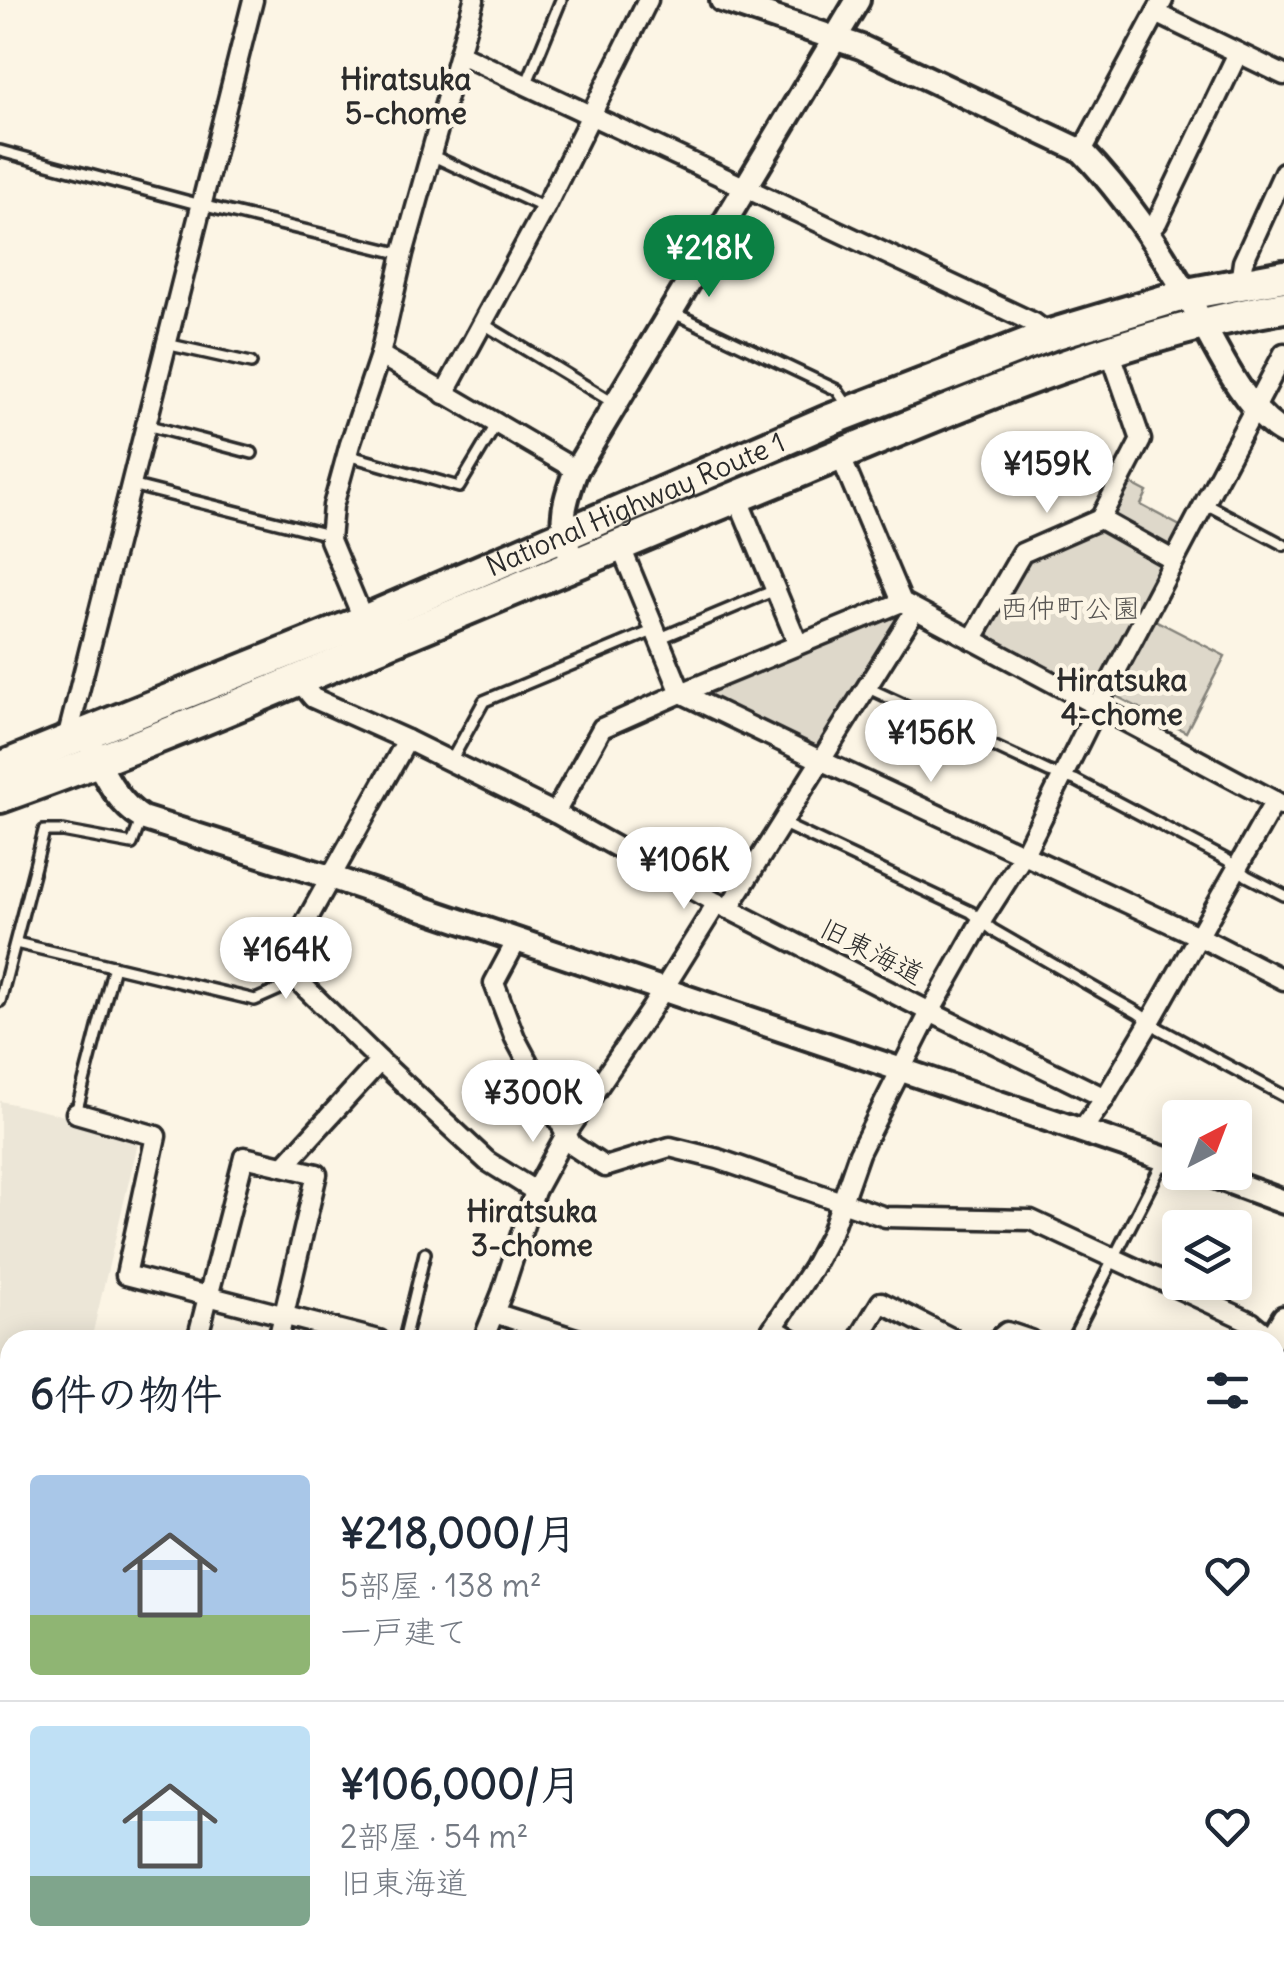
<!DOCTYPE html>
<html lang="ja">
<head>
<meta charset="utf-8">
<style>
  :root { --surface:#fff; --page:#f6f6f7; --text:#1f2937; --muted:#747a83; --line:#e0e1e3; --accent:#0b8043 }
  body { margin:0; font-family:Delius,"Klee One",sans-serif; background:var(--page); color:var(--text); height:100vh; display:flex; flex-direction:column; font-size:38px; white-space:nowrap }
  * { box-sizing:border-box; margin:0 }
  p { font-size:32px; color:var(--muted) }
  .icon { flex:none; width:55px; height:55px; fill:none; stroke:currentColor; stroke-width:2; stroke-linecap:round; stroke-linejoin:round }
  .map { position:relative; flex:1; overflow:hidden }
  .side { position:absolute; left:0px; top:1330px; width:1285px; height:640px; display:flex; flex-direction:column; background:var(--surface); border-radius:30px 30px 0 0; box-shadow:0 5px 25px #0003 }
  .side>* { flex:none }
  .needle { width:65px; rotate:42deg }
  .buttons { position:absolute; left:1162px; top:1100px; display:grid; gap:20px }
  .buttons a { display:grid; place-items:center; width:90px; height:90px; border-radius:10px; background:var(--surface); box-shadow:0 5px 25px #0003; font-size:50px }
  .price { position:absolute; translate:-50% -85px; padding:0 22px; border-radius:35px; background:#fff; color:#222; font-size:32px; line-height:65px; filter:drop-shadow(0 2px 5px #0008) }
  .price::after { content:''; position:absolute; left:50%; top:60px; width:30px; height:22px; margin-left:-15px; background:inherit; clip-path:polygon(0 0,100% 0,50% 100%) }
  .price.current { background:var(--accent); color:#fff }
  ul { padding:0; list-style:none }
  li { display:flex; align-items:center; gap:30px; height:250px; padding:0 30px }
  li+li { border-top:2px solid var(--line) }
  li span { display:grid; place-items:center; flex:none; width:280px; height:200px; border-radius:10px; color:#555 }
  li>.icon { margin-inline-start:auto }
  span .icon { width:120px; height:120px; fill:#fffc; stroke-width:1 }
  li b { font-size:42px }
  h2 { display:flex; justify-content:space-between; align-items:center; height:120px; padding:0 30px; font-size:42px }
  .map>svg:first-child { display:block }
</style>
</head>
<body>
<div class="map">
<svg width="1284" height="1970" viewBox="0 0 1284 1970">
  <rect width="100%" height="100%" fill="#fcf5e5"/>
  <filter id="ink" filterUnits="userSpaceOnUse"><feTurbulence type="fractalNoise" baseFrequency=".01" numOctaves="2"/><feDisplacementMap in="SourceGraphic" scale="20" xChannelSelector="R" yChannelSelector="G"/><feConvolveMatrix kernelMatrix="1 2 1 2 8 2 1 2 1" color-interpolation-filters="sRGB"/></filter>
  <g filter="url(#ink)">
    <g fill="#ece6d7">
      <polygon points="0,1101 73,1118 138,1143 91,1340 10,1340 10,1565 0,1562"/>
      <polygon points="1275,1888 1284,1891 1284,1970 1255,1970 1221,1960 1275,1960"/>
    </g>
    <g fill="#ded8ca" stroke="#84827a" stroke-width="2.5">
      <polygon points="1130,483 1147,492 1141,505 1180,526 1171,544 1167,544 1115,517 1114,513"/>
      <polygon points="1099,529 1158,562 1159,566 1096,687 1090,689 989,636 989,631 1027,562"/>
      <polygon points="893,617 899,623 824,744 814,746 708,697 708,692"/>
      <polygon points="1153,619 1225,656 1186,732 1114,695"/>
    </g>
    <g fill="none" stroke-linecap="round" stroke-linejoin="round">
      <defs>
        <g id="service">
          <polyline points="526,85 561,0"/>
          <polyline points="0,151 201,205 403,254"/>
          <polyline points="431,155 545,208"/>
          <polyline points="674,313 837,390 848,406"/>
          <polyline points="482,323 612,402"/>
          <polyline points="166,344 251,363"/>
          <polyline points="146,425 252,453"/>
          <polyline points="347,455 459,487 496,425"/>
          <polyline points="131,485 329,535"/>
          <polyline points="1204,503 1284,545"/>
          <polyline points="658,639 775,590"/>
          <polyline points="866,687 1049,772 1075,780 1227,860 1247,876 1284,895"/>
          <polyline points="451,761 484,701 655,630"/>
          <polyline points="781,823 971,912 993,930 1138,1013 1160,1029 1284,1096"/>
          <polyline points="16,943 255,1000 298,981"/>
          <polyline points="0,1001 44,831 62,831 132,844 141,820"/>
          <polyline points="76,1113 114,966"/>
          <polyline points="404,1340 425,1253"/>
          <polyline points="1072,1340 1164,1160"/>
          <polyline points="1275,1750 1284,1732"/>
          <polyline points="748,1970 754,1960"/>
        </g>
        <g id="minor">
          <polyline points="1156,13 1284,75"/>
          <polyline points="460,54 1034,323 1050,335"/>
          <polyline points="1082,151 1163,0"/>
          <polyline points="1148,232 1157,222 1238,53"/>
          <polyline points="1240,283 1243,262 1284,172"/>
          <polyline points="380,355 576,470"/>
          <polyline points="444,394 545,208 648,0"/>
          <polyline points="840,455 902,602 1284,806"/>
          <polyline points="737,497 798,644"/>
          <polyline points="1100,519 1141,440 1110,351"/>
          <polyline points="620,545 681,693 820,760 1198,936 1284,980"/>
          <polyline points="364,621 330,540 333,506 350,444 380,355 403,254 474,0"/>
          <polyline points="972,640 1022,553 1100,519 1173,560"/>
          <polyline points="299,681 313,698 407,740 555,813 717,903 930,1012 1105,1098"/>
          <polyline points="407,740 282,965 380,1061 487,1161 535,1191"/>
          <polyline points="66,743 253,0"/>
          <polyline points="555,813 602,728 681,693 902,602"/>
          <polyline points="728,909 915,610"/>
          <polyline points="517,940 494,983 515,1038 572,1145 605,1167 670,1147 718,1159 885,1217 1031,1220 1251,1322 1273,1340"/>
          <polyline points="76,1113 156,1136 126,1275 379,1340"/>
          <polyline points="1082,1130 1105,1098 1150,1022 1275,801"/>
          <polyline points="284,1166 380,1061"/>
          <polyline points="494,1313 579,1340"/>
          <polyline points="773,1328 793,1340"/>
          <polyline points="197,1340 244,1157 317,1174 278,1340"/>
          <polyline points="483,1340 502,1293 535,1191 566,1134 651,1009 717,903"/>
          <polyline points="765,1340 812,1269 831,1233 859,1153 930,1012 982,920 1024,854 1097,707 1284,353"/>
          <polyline points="858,1340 881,1302 955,1340"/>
          <polyline points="997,1340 1007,1332 1031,1340"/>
          <polyline points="1275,1577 1284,1582"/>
          <polyline points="0,1680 10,1681"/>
          <polyline points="1275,1693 1284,1698"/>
          <polyline points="0,1880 10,1886"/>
          <polyline points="127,1960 142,1970"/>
          <polyline points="369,1960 385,1970"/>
          <polyline points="42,1970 48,1960"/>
          <polyline points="628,1970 635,1960"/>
          <polyline points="863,1970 869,1960"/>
        </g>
        <g id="tertiary">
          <path d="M722 0 861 47 1082 151C1124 194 1157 244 1187 295 1211 336 1242 411 1284 433"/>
          <path d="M573 564C559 523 561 511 576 470L858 0"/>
          <path d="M92 748C103 775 118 803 142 818L330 877 1180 1164"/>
          <polyline points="1203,1172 1284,1202"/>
          <polyline points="1271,1340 1284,1318"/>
          <polyline points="0,1805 10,1798"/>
          <polyline points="1275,1876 1284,1879"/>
          <polyline points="890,1970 896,1960"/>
        </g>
        <g id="trunk">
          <path id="s1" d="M0 768 364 621 830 420 1050 335 1187 294 1284 276"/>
          <path d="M0 797C131 751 258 697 386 643 526 584 665 526 805 469 961 405 1117 335 1284 307"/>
        </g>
      </defs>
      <use href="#service" stroke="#2b2b2b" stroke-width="16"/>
      <use href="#minor" stroke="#2b2b2b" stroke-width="25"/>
      <use href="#tertiary" stroke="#2b2b2b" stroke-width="30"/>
      <use href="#trunk" stroke="#2b2b2b" stroke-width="38"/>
      <use href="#service" stroke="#fcf5e5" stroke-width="9"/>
      <use href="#minor" stroke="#fcf5e5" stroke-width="18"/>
      <use href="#tertiary" stroke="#fcf5e5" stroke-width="22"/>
      <use href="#trunk" stroke="#fcf5e5" stroke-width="30"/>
      <g stroke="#2b2b2b" stroke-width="5">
        <polyline points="0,1556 10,1559"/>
        <polyline points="0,1585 10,1588"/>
        <polyline points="0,1608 10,1611"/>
        <polyline points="1275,1895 1284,1898"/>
        <polyline points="1275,1947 1284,1950"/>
      </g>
    </g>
  </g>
  <g text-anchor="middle" stroke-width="9" stroke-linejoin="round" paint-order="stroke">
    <g font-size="28" fill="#2b2b2b" stroke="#fcf5e5">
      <text dy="10" stroke="none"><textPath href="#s1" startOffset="688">National Highway Route 1</textPath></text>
      <text transform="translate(872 951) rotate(27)" y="10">旧東海道</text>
    </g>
    <g font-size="28" fill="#585653" stroke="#fcf5e5">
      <text x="1070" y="618">西仲町公園</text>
    </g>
    <g font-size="30" font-weight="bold" fill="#2b2b2b" stroke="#fcf5e5">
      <text x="406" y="90">Hiratsuka<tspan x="406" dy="34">5-chome</tspan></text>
      <text x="1122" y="691">Hiratsuka<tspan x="1122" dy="34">4-chome</tspan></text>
      <text x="532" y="1222">Hiratsuka<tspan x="532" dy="34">3-chome</tspan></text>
    </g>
  </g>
</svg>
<div class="buttons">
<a><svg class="needle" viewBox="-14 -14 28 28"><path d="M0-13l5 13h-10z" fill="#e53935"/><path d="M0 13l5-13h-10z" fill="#747a83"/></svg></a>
<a><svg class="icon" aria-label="layers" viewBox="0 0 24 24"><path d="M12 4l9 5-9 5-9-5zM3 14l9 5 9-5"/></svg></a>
</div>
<b class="price current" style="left:709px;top:300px">¥218K</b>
<b class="price" style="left:1047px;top:516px">¥159K</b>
<b class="price" style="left:931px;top:785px">¥156K</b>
<b class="price" style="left:684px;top:912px">¥106K</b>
<b class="price" style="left:286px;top:1002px">¥164K</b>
<b class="price" style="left:533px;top:1145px">¥300K</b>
<section class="side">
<h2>6件の物件<svg class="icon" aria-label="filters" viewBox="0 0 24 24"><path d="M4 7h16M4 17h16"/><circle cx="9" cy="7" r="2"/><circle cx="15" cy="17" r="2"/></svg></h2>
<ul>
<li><span style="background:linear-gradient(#a9c7e8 70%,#8fb573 0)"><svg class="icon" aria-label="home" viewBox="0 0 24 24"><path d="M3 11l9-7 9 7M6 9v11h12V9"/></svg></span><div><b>¥218,000/月</b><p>5部屋 · 138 m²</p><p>一戸建て</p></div><svg class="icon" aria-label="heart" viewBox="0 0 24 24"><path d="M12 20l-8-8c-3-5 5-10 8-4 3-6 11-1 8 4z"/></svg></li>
<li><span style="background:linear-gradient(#bfe0f5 75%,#7fa58c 0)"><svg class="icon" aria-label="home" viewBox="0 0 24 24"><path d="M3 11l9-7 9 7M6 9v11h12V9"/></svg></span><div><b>¥106,000/月</b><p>2部屋 · 54 m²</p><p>旧東海道</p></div><svg class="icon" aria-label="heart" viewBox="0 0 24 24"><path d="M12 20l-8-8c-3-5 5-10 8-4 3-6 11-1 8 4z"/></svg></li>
</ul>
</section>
</div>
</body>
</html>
